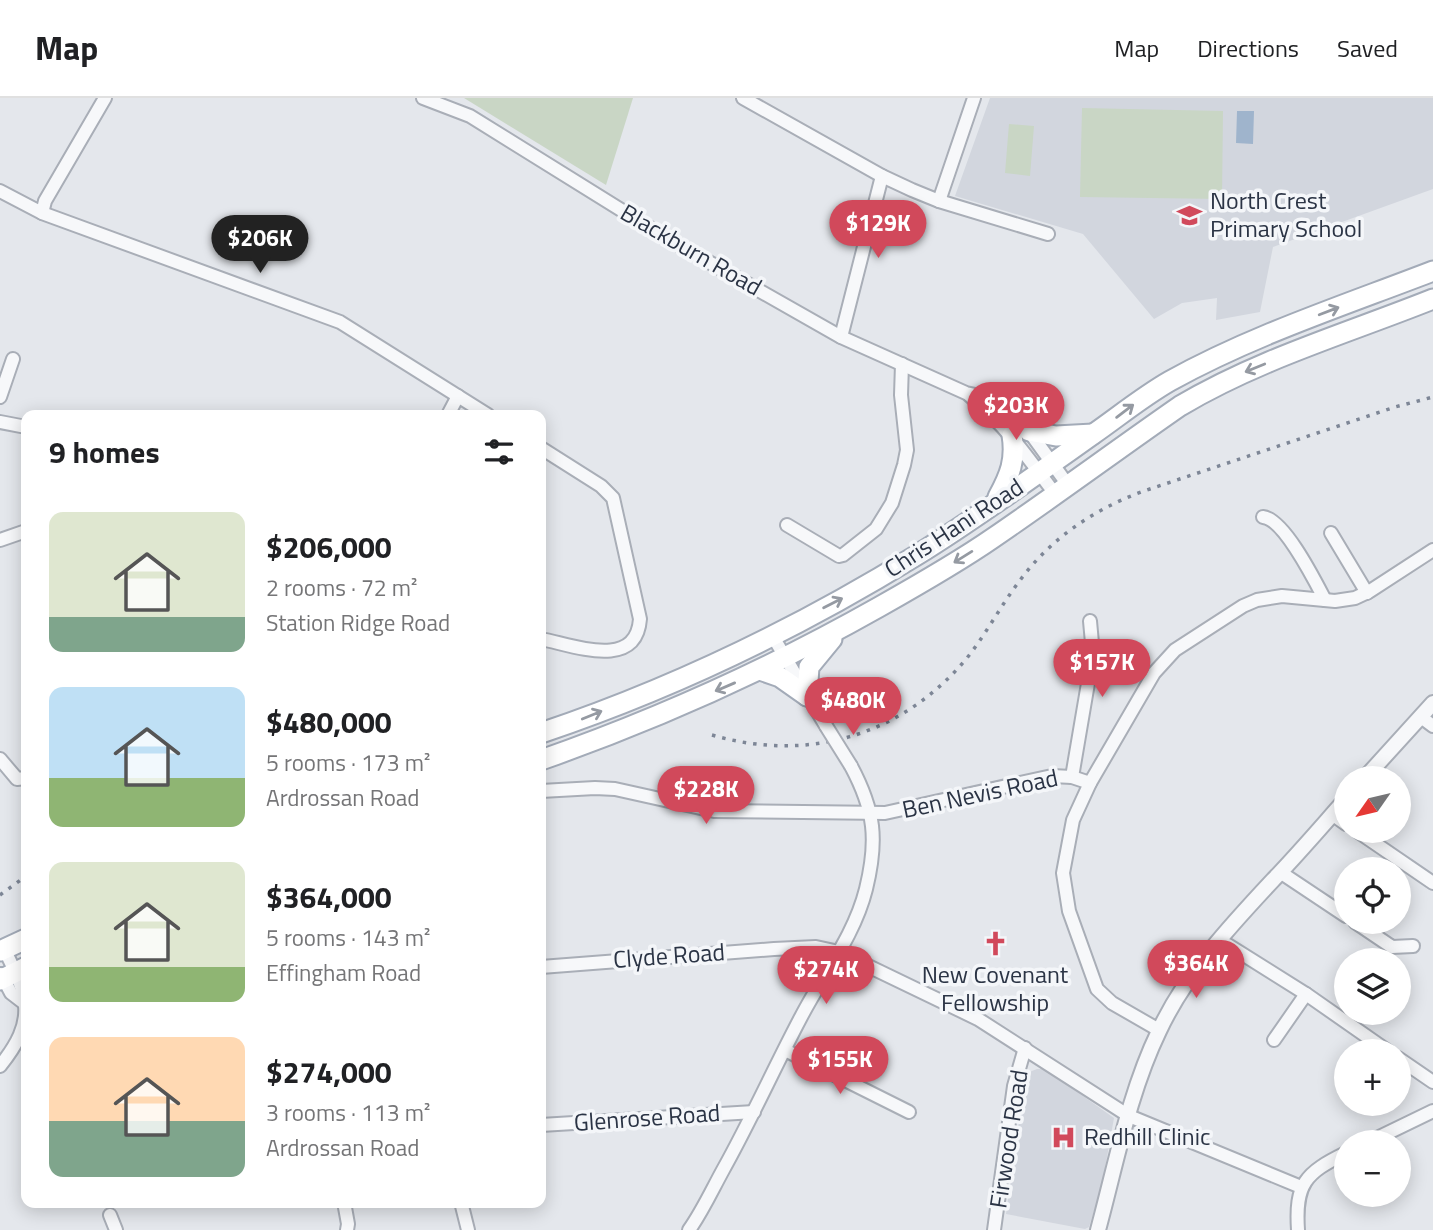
<!DOCTYPE html>
<html lang="en">
<head>
<meta charset="utf-8">
<style>
  :root { --surface:#fff; --page:#f6f6f6; --text:#202124; --muted:#757577; --line:#e0e0e0; --accent:#d1495b }
  body { margin:0; font-family:"Titillium Web",sans-serif; background:var(--page); color:var(--text); height:100vh; display:flex; flex-direction:column; font-size:26px; white-space:nowrap }
  * { box-sizing:border-box; margin:0 }
  p { font-size:23px; color:var(--muted) }
  .icon { flex:none; width:38px; height:38px; fill:none; stroke:currentColor; stroke-width:2; stroke-linecap:round; stroke-linejoin:round }
  .map { position:relative; flex:1; overflow:hidden }
  .sheet { position:absolute; left:21px; top:312px; width:525px; height:798px; display:flex; flex-direction:column; background:var(--surface); border-radius:14px; box-shadow:0 4px 18px #0003 }
  .sheet>* { flex:none }
  .needle { width:46px; rotate:236deg }
  .tools { position:absolute; left:1334px; top:668px; display:grid; gap:14px }
  .tools a { display:grid; place-items:center; width:77px; height:77px; border-radius:50%; background:var(--surface); box-shadow:0 4px 18px #0003; font-size:35px }
  .price { position:absolute; translate:-50% -60px; padding:0 16px; border-radius:24px; background:var(--accent); color:#fff; font-size:23px; line-height:46px; filter:drop-shadow(0 2px 4px #0008) }
  .price::after { content:''; position:absolute; left:50%; top:42px; width:21px; height:16px; margin-left:-10px; background:inherit; clip-path:polygon(0 0,100% 0,50% 100%) }
  .price.current { background:#222; color:#fff }
  ul { padding:0; list-style:none }
  li { display:flex; align-items:center; gap:21px; height:175px; padding:0 28px }
  li span { display:grid; place-items:center; flex:none; width:196px; height:140px; border-radius:14px; color:#555 }
  li>.icon { margin-inline-start:auto }
  span .icon { width:84px; height:84px; fill:#fffc; stroke-width:1 }
  li b { font-size:30px }
  h2 { display:flex; justify-content:space-between; align-items:center; height:84px; padding:0 28px; font-size:30px }
  header { display:flex; align-items:center; gap:42px; box-sizing:border-box; height:98px; padding:0 35px; background:var(--surface); border-bottom:2px solid var(--line) }
  header strong { font-size:33px }
  nav { display:flex; gap:38px; margin-inline-start:auto; font-size:24px }
  .map>svg:first-child { display:block }
</style>
</head>
<body>
<header>
<strong>Map</strong>
<nav><a>Map</a><a>Directions</a><a>Saved</a></nav>
</header>
<div class="map">
<svg width="1433" height="1132" viewBox="0 0 1433 1132">
  <rect width="100%" height="100%" fill="#e4e7ec"/>
  <g fill="#d2d6de">
    <polygon points="990,0 1433,0 1433,91 1273,149 1260,214 1216,222 1217,200 1182,205 1154,221 1083,136 955,98"/>
    <polygon points="1037,971 1045,971 1114,1020 1102,1087 1089,1129 1085,1131 1006,1116 1024,988 1027,975"/>
  </g>
  <g fill="#c9d6c5">
    <polygon points="464,0 633,0 606,87"/>
    <polygon points="1082,10 1223,13 1222,101 1080,99"/>
    <polygon points="1009,26 1034,28 1030,78 1005,75"/>
  </g>
  <polygon fill="#9fb4cc" points="1237,13 1254,13 1253,46 1236,45"/>
  <g fill="none" stroke-linecap="round" stroke-linejoin="round">
    <defs>
      <g id="minor">
        <polyline points="423,0 470,18 663,138 841,239 966,295 989,300 1007,310 1023,325 1068,387"/>
        <polyline points="743,0 882,78 912,92 939,103 1048,136"/>
        <polyline points="0,93 42,115 340,224 488,317"/>
        <polyline points="939,103 974,0"/>
        <polyline points="42,115 45,103 105,0"/>
        <polyline points="841,239 882,78"/>
        <path d="M969 297C1006 328 1027 358 1055 396"/>
        <polyline points="0,299 13,261"/>
        <polyline points="448,317 458,298"/>
        <polyline points="0,324 26,329"/>
        <path d="M541 350 601 388 613 400 640 521C636 573 573 547 541 541"/>
        <path d="M1263 419C1284 421 1315 483 1325 502"/>
        <polyline points="787,427 839,458 843,457 876,431 892,405 904,367 907,352 901,297 902,266"/>
        <polyline points="1331,435 1367,495"/>
        <polyline points="0,442 26,433"/>
        <polyline points="772,537 826,628"/>
        <polyline points="1421,619 1433,628"/>
        <polyline points="0,661 17,681 26,680"/>
        <polyline points="1072,679 1093,556 1090,523"/>
        <polyline points="541,693 595,690 615,691 714,713 885,715 1052,678 1072,679 1090,685"/>
        <polyline points="1332,716 1346,726"/>
        <polyline points="1357,733 1433,785"/>
        <polyline points="1280,774 1346,818"/>
        <polyline points="1355,824 1392,849 1413,848"/>
        <polyline points="1228,847 1306,896 1389,954"/>
        <polyline points="541,869 774,851 816,849 839,854 978,921 1129,1018 1301,1089"/>
        <polyline points="1,876 11,895 24,905"/>
        <polyline points="1159,932 1112,905 1097,891 1069,813 1063,775 1073,722 1090,685 1154,575 1175,552 1243,508 1257,502 1282,498 1335,503 1355,500 1370,493 1433,452"/>
        <polyline points="1274,942 1306,896"/>
        <polyline points="785,952 909,1014"/>
        <polyline points="1398,960 1433,984"/>
        <path d="M0 968C37 922 29 900 4 851"/>
        <polyline points="541,1027 754,1014"/>
        <polyline points="1367,1045 1433,1013"/>
        <polyline points="344,1104 348,1126 347,1132"/>
        <polyline points="461,1104 468,1132"/>
        <polyline points="110,1117 116,1132"/>
        <path d="M689 1132C702 1114 712 1092 723 1072 751 1022 774 970 801 919 823 876 854 839 866 791 878 742 875 713 851 668"/>
        <polyline points="994,1132 1014,988 1025,950"/>
        <path d="M1298 1132C1295 1086 1305 1075 1346 1055"/>
      </g>
      <g id="tertiary">
        <polyline points="1364,681 1433,605"/>
        <path d="M1098 1132C1116 1066 1129 995 1159 933 1186 875 1231 827 1274 781 1299 755 1322 728 1346 701"/>
      </g>
      <g id="primary">
        <polyline points="1029,333 1056,338 1093,336"/>
        <path d="M998 399C1010 377 1016 362 1012 337"/>
        <polyline points="760,572 780,579 807,598"/>
        <polyline points="807,598 809,569 832,541"/>
        <path d="M541 635C672 591 800 529 917 457 977 420 1034 378 1092 337 1118 319 1142 299 1170 283 1253 237 1345 207 1433 173"/>
        <path d="M541 662C658 621 771 570 879 509 918 487 957 465 993 440 1056 397 1118 351 1180 308 1259 261 1348 235 1433 201"/>
        <polyline points="0,853 26,841"/>
        <polyline points="0,882 26,869"/>
      </g>
    </defs>
    <use href="#minor" stroke="#a9aeb7" stroke-width="16"/>
    <use href="#tertiary" stroke="#a9aeb7" stroke-width="18"/>
    <use href="#primary" stroke="#a3abb8" stroke-width="23"/>
    <use href="#minor" stroke="#f7f8fa" stroke-width="12"/>
    <use href="#tertiary" stroke="#f7f8fa" stroke-width="14"/>
    <use href="#primary" stroke="#fff" stroke-width="19"/>
    <g stroke="#7d8696" stroke-width="3.5" stroke-dasharray="3.5 7" stroke-linecap="butt">
      <path d="M712 637C808 665 902 638 967 560 986 536 1000 509 1018 485 1049 442 1091 413 1141 394L1395 309 1433 299"/>
      <polyline points="0,797 26,778"/>
    </g>
    <defs>
      <polyline id="minor-bridge" points="826,628 851,668"/>
    </defs>
    <use href="#minor-bridge" stroke="#a9aeb7" stroke-width="16" stroke-linecap="butt"/>
    <use href="#minor-bridge" stroke="#f7f8fa" stroke-width="12"/>
  </g>
  <defs><path id="oneway-shaft" d="M-6 0H5M1.5-3L5.5 0L1.5 3" fill="none" stroke-width="1.6" stroke-linecap="round" stroke-linejoin="round" transform="scale(1.75)"/></defs>
  <g stroke="#959aa2">
    <use href="#oneway-shaft" transform="translate(1329 213) rotate(-21)"/>
    <use href="#oneway-shaft" transform="translate(1255 270) rotate(158)"/>
    <use href="#oneway-shaft" transform="translate(1125 313) rotate(-37)"/>
    <use href="#oneway-shaft" transform="translate(963 459) rotate(148)"/>
    <use href="#oneway-shaft" transform="translate(833 505) rotate(-27)"/>
    <use href="#oneway-shaft" transform="translate(725 589) rotate(157)"/>
    <use href="#oneway-shaft" transform="translate(592 617) rotate(-22)"/>
  </g>
  <defs>
    <symbol id="school-bare" viewBox="-9 -9 18 18"><path d="M0-5L7-2L0 1L-7-2ZM-4 1L0 2.5L4 1V4Q0 6-4 4Z" fill="#d1495b" stroke="#f4f6f9" stroke-width="2.5" paint-order="stroke"/></symbol>
    <symbol id="church-bare" viewBox="-9 -9 18 18"><path d="M-1.2-6h2.4v3.5h3.3v2.4h-3.3V6h-2.4V-.1h-3.3v-2.4h3.3Z" fill="#d1495b" stroke="#f4f6f9" stroke-width="2.5" paint-order="stroke"/></symbol>
    <symbol id="hospital-bare" viewBox="-9 -9 18 18"><path d="M-5-5h3v3.5h4V-5h3V5h-3V1.5h-4V5h-3Z" fill="#d1495b" stroke="#f4f6f9" stroke-width="2.5" paint-order="stroke"/></symbol>
  </defs>
  <g fill-rule="evenodd">
    <use href="#school-bare" x="1172" y="100" width="35" height="35"/>
    <use href="#church-bare" x="978" y="828" width="35" height="35"/>
    <use href="#hospital-bare" x="1046" y="1022" width="35" height="35"/>
  </g>
  <g text-anchor="middle" stroke-width="7" stroke-linejoin="round" paint-order="stroke">
    <g font-size="24" fill="#2b3445" stroke="#f4f6f9" text-anchor="start">
      <text x="1210" y="111">North Crest<tspan x="1210" dy="28">Primary School</tspan></text>
      <text x="995" y="885" text-anchor="middle">New Covenant<tspan x="995" dy="28">Fellowship</tspan></text>
      <text x="1084" y="1047">Redhill Clinic</text>
    </g>
    <g font-size="24" fill="#2b3445" stroke="#f4f6f9">
      <text transform="translate(691 152) rotate(30)" y="8">Blackburn Road</text>
      <text transform="translate(954 430) rotate(-33)" y="8">Chris Hani Road</text>
      <text transform="translate(980 696) rotate(-12)" y="8">Ben Nevis Road</text>
      <text transform="translate(669 858) rotate(-4)" y="8">Clyde Road</text>
      <text transform="translate(647 1020) rotate(-4)" y="8">Glenrose Road</text>
      <text transform="translate(1009 1041) rotate(-81)" y="8">Firwood Road</text>
    </g>
  </g>
</svg>
<div class="tools">
<a><svg class="needle" viewBox="-14 -14 28 28"><path d="M0-13l5 13h-10z" fill="#e53935"/><path d="M0 13l5-13h-10z" fill="#757577"/></svg></a>
<a><svg class="icon" aria-label="locate" viewBox="0 0 24 24"><circle cx="12" cy="12" r="6"/><path d="M12 2v4M12 18v4M2 12h4M18 12h4"/></svg></a>
<a><svg class="icon" aria-label="layers" viewBox="0 0 24 24"><path d="M12 4l9 5-9 5-9-5zM3 14l9 5 9-5"/></svg></a>
<a>+</a>
<a>−</a>
</div>
<b class="price" style="left:878px;top:162px">$129K</b>
<b class="price current" style="left:260px;top:177px">$206K</b>
<b class="price" style="left:1016px;top:344px">$203K</b>
<b class="price" style="left:1102px;top:601px">$157K</b>
<b class="price" style="left:853px;top:639px">$480K</b>
<b class="price" style="left:706px;top:728px">$228K</b>
<b class="price" style="left:1196px;top:902px">$364K</b>
<b class="price" style="left:826px;top:908px">$274K</b>
<b class="price" style="left:840px;top:998px">$155K</b>
<section class="sheet">
<h2>9 homes<svg class="icon" aria-label="filters" viewBox="0 0 24 24"><path d="M4 7h16M4 17h16"/><circle cx="9" cy="7" r="2"/><circle cx="15" cy="17" r="2"/></svg></h2>
<ul>
<li><span style="background:linear-gradient(#dfe7d0 75%,#7fa58c 0)"><svg class="icon" aria-label="home" viewBox="0 0 24 24"><path d="M3 11l9-7 9 7M6 9v11h12V9"/></svg></span><div><b>$206,000</b><p>2 rooms · 72 m²</p><p>Station Ridge Road</p></div></li>
<li><span style="background:linear-gradient(#bfe0f5 65%,#8fb573 0)"><svg class="icon" aria-label="home" viewBox="0 0 24 24"><path d="M3 11l9-7 9 7M6 9v11h12V9"/></svg></span><div><b>$480,000</b><p>5 rooms · 173 m²</p><p>Ardrossan Road</p></div></li>
<li><span style="background:linear-gradient(#dfe7d0 75%,#8fb573 0)"><svg class="icon" aria-label="home" viewBox="0 0 24 24"><path d="M3 11l9-7 9 7M6 9v11h12V9"/></svg></span><div><b>$364,000</b><p>5 rooms · 143 m²</p><p>Effingham Road</p></div></li>
<li><span style="background:linear-gradient(#ffd9b3 60%,#7fa58c 0)"><svg class="icon" aria-label="home" viewBox="0 0 24 24"><path d="M3 11l9-7 9 7M6 9v11h12V9"/></svg></span><div><b>$274,000</b><p>3 rooms · 113 m²</p><p>Ardrossan Road</p></div></li>
</ul>
</section>
</div>
</body>
</html>
